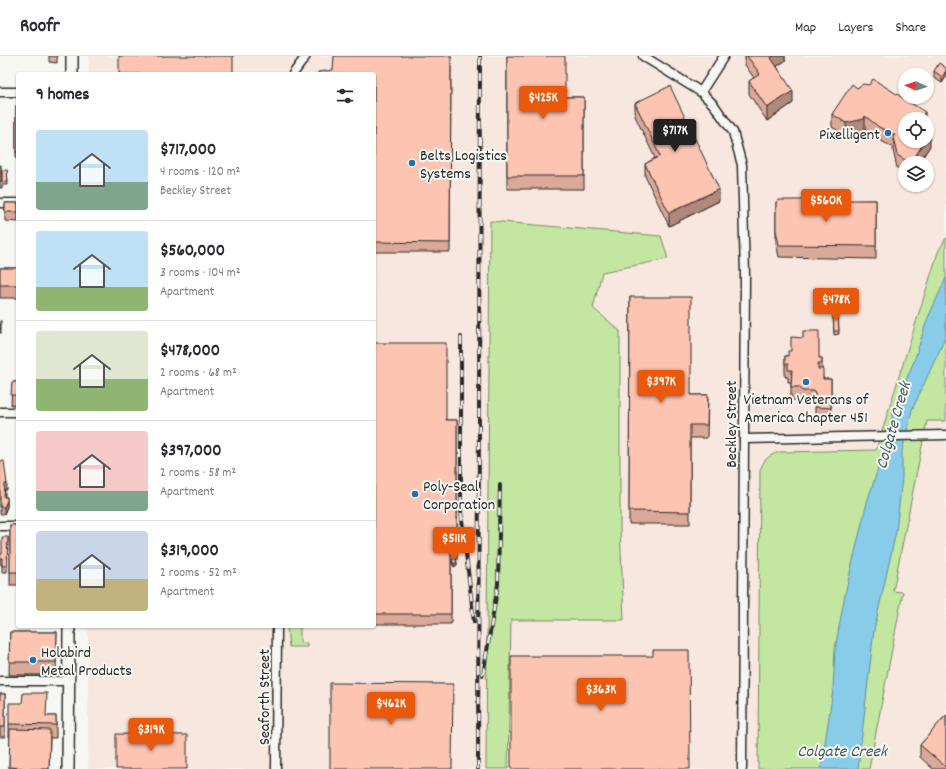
<!DOCTYPE html>
<html lang="en">
<head>
<meta charset="utf-8">
<style>
  :root { --surface:#fff; --page:#f7f7f7; --text:#2b2b33; --muted:#7c7c81; --line:#e1e1e2; --accent:#ea580c }
  body { margin:0; font-family:Dekko,sans-serif; background:var(--page); color:var(--text); height:100vh; display:flex; flex-direction:column; font-size:15px; white-space:nowrap }
  * { box-sizing:border-box; margin:0 }
  p { font-size:13px; color:var(--muted) }
  .icon { flex:none; width:22px; height:22px; fill:none; stroke:currentColor; stroke-width:2; stroke-linecap:round; stroke-linejoin:round }
  .map { position:relative; flex:1; overflow:hidden }
  .drawer { position:absolute; left:16px; top:16px; width:360px; height:556px; display:flex; flex-direction:column; background:var(--surface); border-radius:4px; box-shadow:0 1px 3px #0004 }
  .drawer>* { flex:none }
  .needle { width:26px; rotate:273deg }
  .buttons { position:absolute; left:898px; top:12px; display:grid; gap:8px }
  .buttons a { display:grid; place-items:center; width:36px; height:36px; border-radius:50%; background:var(--surface); box-shadow:0 1px 3px #0004; font-size:20px }
  .price { position:absolute; translate:-50% -34px; padding:0 9px; border-radius:4px; background:var(--accent); color:#fff; font-size:13px; line-height:26px; filter:drop-shadow(0 1px 2px #0008) }
  .price::after { content:''; position:absolute; left:50%; top:24px; width:12px; height:9px; margin-left:-6px; background:inherit; clip-path:polygon(0 0,100% 0,50% 100%) }
  .price.selected { background:#222; color:#fff }
  ul { padding:0; list-style:none }
  li { display:flex; align-items:center; gap:12px; height:100px; padding:0 20px }
  li+li { border-top:1px solid var(--line) }
  li span { display:grid; place-items:center; flex:none; width:112px; height:80px; border-radius:4px; color:#555 }
  li>.icon { margin-inline-start:auto }
  span .icon { width:48px; height:48px; fill:#fffc; stroke-width:1 }
  li b { font-size:17px }
  h2 { display:flex; justify-content:space-between; align-items:center; height:48px; padding:0 20px; font-size:17px }
  header { display:flex; align-items:center; gap:24px; box-sizing:border-box; height:56px; padding:0 20px; background:var(--surface); border-bottom:1px solid var(--line) }
  header strong { font-size:19px }
  nav { display:flex; gap:22px; margin-inline-start:auto; font-size:14px }
  .map>svg:first-child { display:block }
</style>
</head>
<body>
<header>
<strong>Roofr</strong>
<nav><a>Map</a><a>Layers</a><a>Share</a></nav>
</header>
<div class="map">
<svg width="946" height="713" viewBox="0 0 946 713">
  <rect width="100%" height="100%" fill="#f6f6f2"/>
  <filter id="ink" filterUnits="userSpaceOnUse"><feTurbulence type="fractalNoise" baseFrequency=".025" numOctaves="2"/><feDisplacementMap in="SourceGraphic" scale="8" xChannelSelector="R" yChannelSelector="G"/><feConvolveMatrix kernelMatrix="1 2 1 2 8 2 1 2 1" color-interpolation-filters="sRGB"/></filter>
  <g filter="url(#ink)">
    <g fill="#f8e7de" fill-rule="evenodd">
      <path d="M89 0H946V182L938 196 876 394 779 396 760 415 758 713H88V570H374V18H89ZM905 19H927V41H905ZM905 63H927V85H905ZM905 107H927V129H905Z"/>
      <polygon points="927,365 946,365 946,713 869,713 903,536 893,535"/>
    </g>
    <g fill="#c3e7a0" stroke="#778966">
      <polygon points="490,165 661,180 668,203 602,216 593,252 620,275 620,472 624,564 511,564 508,713 486,713"/>
      <path d="M946 182V365H927L893 535 903 536 869 713H758L760 415C763 404 768 400 779 396L876 394 938 196Z"/>
      <polygon points="287,570 300,570 300,587 307,587 307,591 289,591"/>
    </g>
    <polygon fill="#88ccea" stroke="#638c9e" points="946,222 946,280 912,354 902,395 902,422 896,476 874,574 858,713 821,713 833,634 835,593 845,538 867,446 882,401 894,353 914,305 927,264"/>
    <g fill="none" stroke-linecap="round" stroke-linejoin="round">
      <defs>
        <g id="minor">
          <polyline points="643,0 701,36 714,49 733,76 742,109 745,218 742,713"/>
          <polyline points="293,18 306,0"/>
          <polyline points="0,36 18,36"/>
          <polyline points="701,36 724,0"/>
          <polyline points="0,147 18,147"/>
          <polyline points="0,356 18,356"/>
          <polyline points="744,383 946,379"/>
          <polyline points="0,470 18,470"/>
          <polyline points="0,625 69,625"/>
          <polyline points="276,713 277,570"/>
        </g>
        <g id="secondary">
          <polyline points="72,18 72,0"/>
          <polyline points="68,713 69,570"/>
        </g>
      </defs>
      <use href="#minor" stroke="#2b2b2b" stroke-width="11"/>
      <use href="#secondary" stroke="#2b2b2b" stroke-width="14"/>
      <use href="#minor" stroke="#f6f6f2" stroke-width="8"/>
      <use href="#secondary" stroke="#f6f6f2" stroke-width="11"/>
      <defs>
        <g id="rail">
          <polyline points="461,281 461,455 474,566"/>
          <polyline points="483,619 498,528 500,429"/>
          <polyline points="478,713 480,0"/>
        </g>
      </defs>
      <use href="#rail" stroke="#2b2b2b" stroke-width="4"/>
      <use href="#rail" stroke="#f6f6f2" stroke-width="2.5" stroke-dasharray="8" stroke-linecap="butt"/>
    </g>
    <g fill="#daa998" stroke="#2b2b2b">
      <polygon points="49,0 57,0 57,7 49,6"/>
      <polygon points="451,0 450,196 374,196 374,18"/>
      <polygon points="507,0 565,41 584,41 584,133 507,133"/>
      <polygon points="745,0 785,0 785,5 777,10 793,47 767,65 749,38 749,25 754,22 745,9"/>
      <polygon points="946,12 946,21 942,27 934,22 934,15"/>
      <polygon points="857,32 925,63 905,63 930,90 919,107 905,107 905,117 897,112 893,94 893,91 879,84 865,73 864,75 846,80 832,71 832,58"/>
      <polygon points="635,47 719,145 669,170 645,120 645,108 655,102 635,60"/>
      <rect x="16" y="50" width="2" height="53"/>
      <polygon points="0,109 2,125 7,114 8,129 2,129 2,132 0,132"/>
      <polygon points="876,144 876,203 779,201 776,187 776,146"/>
      <polygon points="5,147 18,147 18,166 5,165"/>
      <rect x="0" y="212" width="18" height="30"/>
      <polygon points="630,241 691,339 708,339 707,382 690,382 690,468 629,468"/>
      <polygon points="833,258 838,258 839,278 834,279"/>
      <polygon points="803,282 819,302 822,302 822,313 823,323 831,323 831,364 815,364 815,348 802,348 800,344 791,344 791,326 788,326 788,321 785,321 785,300 788,300 791,295"/>
      <polygon points="374,287 446,364 457,364 457,504 456,504 457,509 454,511 452,507 452,504 451,504 451,568 374,568"/>
      <polygon points="12,326 18,326 18,349 11,349"/>
      <polygon points="0,405 7,428 7,434 5,434 5,441 7,441 7,451 4,458 0,458"/>
      <rect x="10" y="469" width="8" height="60"/>
      <polygon points="8,481 7,516 2,516 2,509 0,508 0,498 2,498"/>
      <polygon points="10,576 57,576 56,619 9,619"/>
      <rect x="0" y="638" width="5" height="43"/>
      <polygon points="946,659 946,713 933,713 920,701 920,689"/>
      <polygon points="46,660 56,660 56,682 50,682 49,713 9,713 10,681 9,681 9,668"/>
    </g>
    <g fill="#b1897c" stroke="#2b2b2b">
      <polygon points="773,0 785,0 785,5 771,14 771,2"/>
      <polygon points="946,15 946,21 942,27 942,21"/>
      <polygon points="793,35 793,47 767,65 767,52"/>
      <polygon points="925,56 925,63 921,63 921,62"/>
      <polygon points="865,60 865,73 864,75 846,80 846,67"/>
      <polygon points="930,77 930,90 919,107 911,107 925,85 927,85 927,82"/>
      <polygon points="719,133 719,145 669,170 669,157"/>
      <polygon points="7,445 7,451 4,458 4,451"/>
      <polygon points="457,506 457,509 454,511 454,508"/>
    </g>
    <g fill="#fdc4b1" stroke="#2b2b2b">
      <rect x="119" y="0" width="114" height="18"/>
      <polygon points="334,0 451,0 450,187 374,186 374,18 318,18 318,16 333,14"/>
      <polygon points="507,0 565,0 565,41 584,41 584,120 507,120"/>
      <polygon points="747,0 773,0 771,2 793,35 767,52 749,25 760,18"/>
      <polygon points="939,7 946,12 946,15 942,21 934,15"/>
      <polygon points="873,23 925,56 921,62 922,63 905,63 905,85 925,85 911,107 910,107 897,99 893,81 895,79 879,71 865,60 864,63 846,67 832,58 852,28 857,32 863,28 869,29"/>
      <polygon points="670,30 719,133 669,157 645,108 660,100 635,47"/>
      <rect x="16" y="50" width="2" height="46"/>
      <polygon points="927,76 930,77 927,82"/>
      <polygon points="0,109 1,109 2,125 0,125"/>
      <polygon points="2,114 7,114 8,126 2,126"/>
      <polygon points="778,144 876,144 876,190 779,189 776,174 776,146"/>
      <rect x="5" y="147" width="13" height="9"/>
      <rect x="0" y="212" width="18" height="17"/>
      <polygon points="630,241 691,241 691,339 708,339 707,369 690,369 690,456 629,455"/>
      <polygon points="833,258 838,258 839,275 834,275"/>
      <rect x="0" y="265" width="1" height="12"/>
      <polygon points="803,275 819,275 819,302 822,302 822,307 818,307 818,313 823,313 823,323 831,323 831,352 815,351 815,335 802,335 800,331 791,331 792,314 788,314 788,308 785,308 785,300 788,300 788,295 791,295 791,281 803,282"/>
      <polygon points="374,287 446,287 446,364 457,364 457,494 451,494 451,558 374,558"/>
      <polygon points="12,326 18,326 18,339 11,339"/>
      <polygon points="0,405 4,405 7,428 5,428 4,441 7,441 7,445 4,451 0,451"/>
      <rect x="10" y="469" width="8" height="47"/>
      <polygon points="2,481 8,481 7,510 2,510 2,502 0,502 0,498 2,498"/>
      <polygon points="455,502 457,506 454,508 452,504"/>
      <polygon points="10,576 57,576 56,606 9,606"/>
      <polygon points="653,594 689,594 690,713 511,713 511,600 653,600"/>
      <polygon points="330,627 453,628 452,713 330,713"/>
      <polygon points="23,637 47,637 46,660 56,660 56,669 9,668 9,647 22,647"/>
      <rect x="0" y="638" width="5" height="33"/>
      <polygon points="946,659 946,711 920,689"/>
      <polygon points="10,673 50,674 49,713 23,713 23,712 9,711"/>
      <polygon points="116,678 187,679 187,713 116,713"/>
    </g>
  </g>
  <g fill="#1f6fb2" stroke="#f6f6f2" stroke-width="1.5">
    <circle cx="888" cy="77" r="4"/>
    <circle cx="412" cy="107" r="4"/>
    <circle cx="806" cy="326" r="4"/>
    <circle cx="415" cy="438" r="4"/>
    <circle cx="33" cy="604" r="4"/>
  </g>
  <g text-anchor="middle" stroke-width="4" stroke-linejoin="round" paint-order="stroke">
    <g font-size="16" fill="#2b2b2b" stroke="#f6f6f2" text-anchor="start">
      <text x="880" y="83" text-anchor="end">Pixelligent</text>
      <text x="420" y="104">Belts Logistics<tspan x="420" dy="18">Systems</tspan></text>
      <text x="806" y="348" text-anchor="middle">Vietnam Veterans of<tspan x="806" dy="18">America Chapter 451</tspan></text>
      <text x="423" y="435">Poly-Seal<tspan x="423" dy="18">Corporation</tspan></text>
      <text x="41" y="601">Holabird<tspan x="41" dy="18">Metal Products</tspan></text>
    </g>
    <g font-size="16" fill="#2b2b2b" stroke="#f6f6f2">
      <text transform="translate(730 368) rotate(-90)" y="6">Beckley Street</text>
      <text transform="translate(263 641) rotate(-90)" y="6">Seaforth Street</text>
    </g>
    <g font-size="17" font-style="italic" fill="#475b64" stroke="#f6f6f2">
      <text transform="translate(892 369) rotate(-74)" y="6">Colgate Creek</text>
      <text x="842" y="700">Colgate Creek</text>
    </g>
  </g>
</svg>
<div class="buttons">
<a><svg class="needle" viewBox="-14 -14 28 28"><path d="M0-13l5 13h-10z" fill="#e53935"/><path d="M0 13l5-13h-10z" fill="#7c7c81"/></svg></a>
<a><svg class="icon" aria-label="locate" viewBox="0 0 24 24"><circle cx="12" cy="12" r="6"/><path d="M12 2v4M12 18v4M2 12h4M18 12h4"/></svg></a>
<a><svg class="icon" aria-label="layers" viewBox="0 0 24 24"><path d="M12 4l9 5-9 5-9-5zM3 14l9 5 9-5"/></svg></a>
</div>
<b class="price" style="left:543px;top:64px">$425K</b>
<b class="price selected" style="left:675px;top:97px">$717K</b>
<b class="price" style="left:826px;top:167px">$560K</b>
<b class="price" style="left:836px;top:266px">$478K</b>
<b class="price" style="left:661px;top:348px">$397K</b>
<b class="price" style="left:454px;top:505px">$511K</b>
<b class="price" style="left:601px;top:656px">$363K</b>
<b class="price" style="left:391px;top:670px">$462K</b>
<b class="price" style="left:151px;top:696px">$319K</b>
<section class="drawer">
<h2>9 homes<svg class="icon" aria-label="filters" viewBox="0 0 24 24"><path d="M4 7h16M4 17h16"/><circle cx="9" cy="7" r="2"/><circle cx="15" cy="17" r="2"/></svg></h2>
<ul>
<li><span style="background:linear-gradient(#bfe0f5 65%,#7fa58c 0)"><svg class="icon" aria-label="home" viewBox="0 0 24 24"><path d="M3 11l9-7 9 7M6 9v11h12V9"/></svg></span><div><b>$717,000</b><p>4 rooms · 120 m²</p><p>Beckley Street</p></div></li>
<li><span style="background:linear-gradient(#bfe0f5 70%,#8fb573 0)"><svg class="icon" aria-label="home" viewBox="0 0 24 24"><path d="M3 11l9-7 9 7M6 9v11h12V9"/></svg></span><div><b>$560,000</b><p>3 rooms · 104 m²</p><p>Apartment</p></div></li>
<li><span style="background:linear-gradient(#dfe7d0 60%,#8fb573 0)"><svg class="icon" aria-label="home" viewBox="0 0 24 24"><path d="M3 11l9-7 9 7M6 9v11h12V9"/></svg></span><div><b>$478,000</b><p>2 rooms · 68 m²</p><p>Apartment</p></div></li>
<li><span style="background:linear-gradient(#f6c9c9 75%,#7fa58c 0)"><svg class="icon" aria-label="home" viewBox="0 0 24 24"><path d="M3 11l9-7 9 7M6 9v11h12V9"/></svg></span><div><b>$397,000</b><p>2 rooms · 58 m²</p><p>Apartment</p></div></li>
<li><span style="background:linear-gradient(#c9d6e8 60%,#c2b280 0)"><svg class="icon" aria-label="home" viewBox="0 0 24 24"><path d="M3 11l9-7 9 7M6 9v11h12V9"/></svg></span><div><b>$319,000</b><p>2 rooms · 52 m²</p><p>Apartment</p></div></li>
</ul>
</section>
</div>
</body>
</html>
